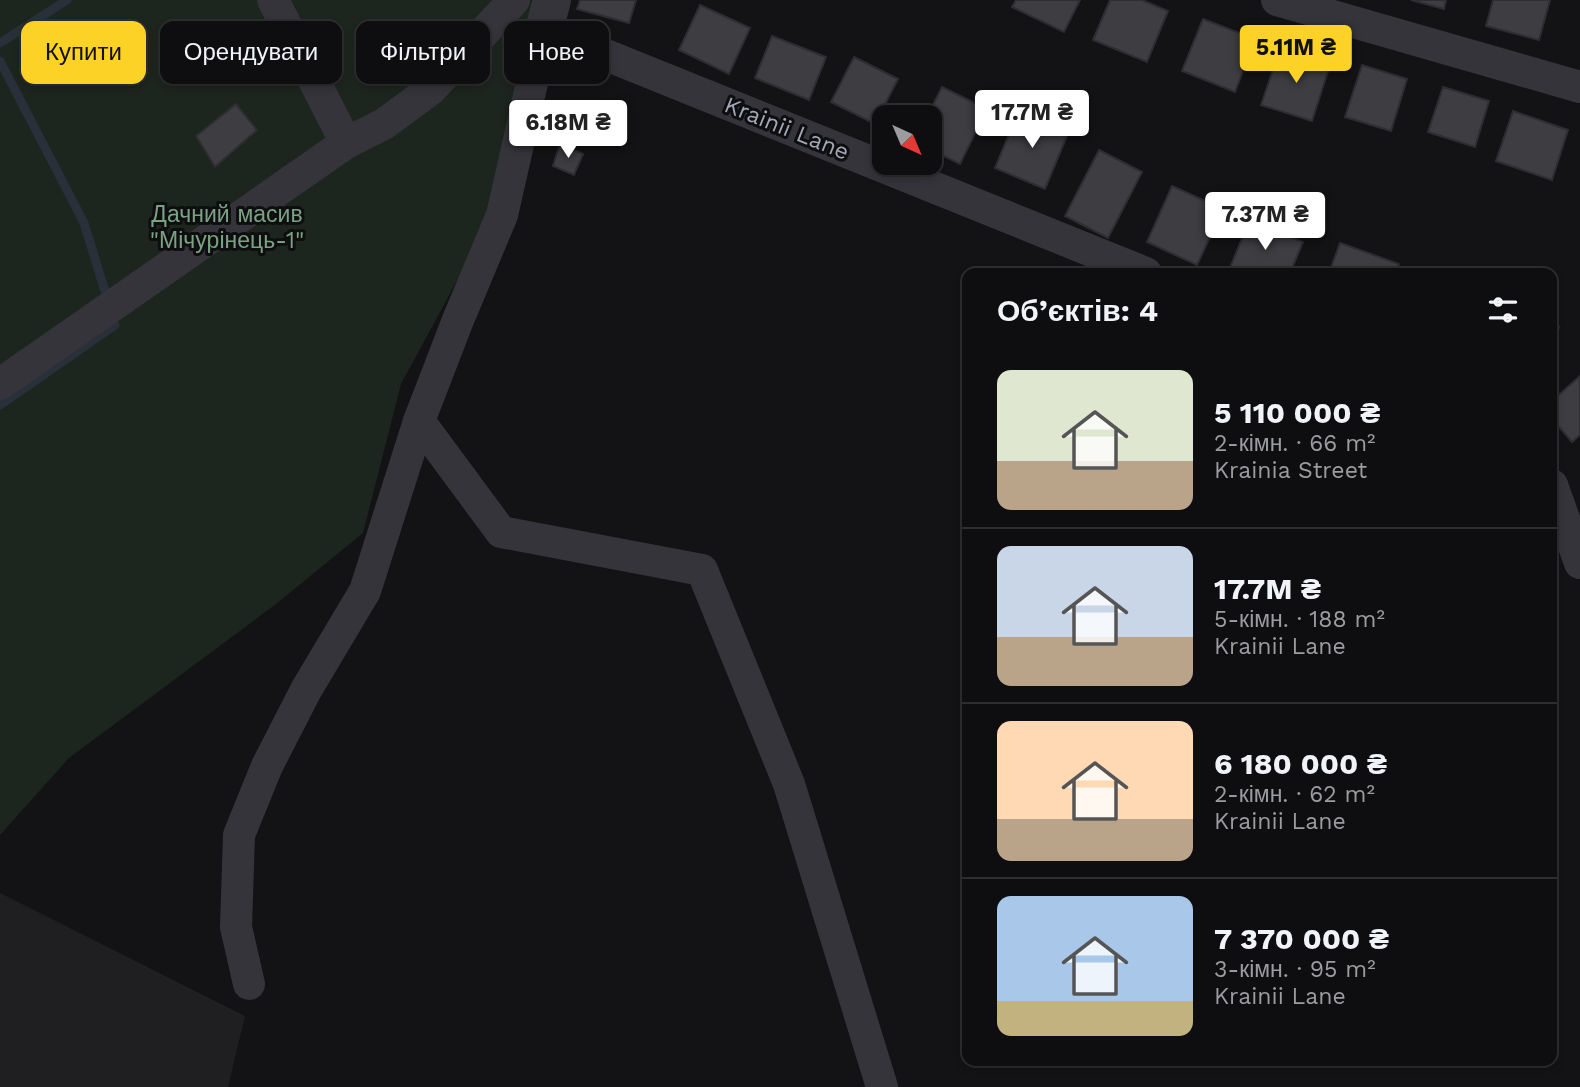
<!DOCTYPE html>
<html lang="uk">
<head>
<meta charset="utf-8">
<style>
  :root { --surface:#0e0e10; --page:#1c1c1e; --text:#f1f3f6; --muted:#9b9c9f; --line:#2e2e30; --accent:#fbd225 }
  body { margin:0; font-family:"Work Sans",sans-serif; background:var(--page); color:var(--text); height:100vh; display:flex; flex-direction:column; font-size:26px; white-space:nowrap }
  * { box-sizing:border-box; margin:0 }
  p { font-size:23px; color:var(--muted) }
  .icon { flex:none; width:38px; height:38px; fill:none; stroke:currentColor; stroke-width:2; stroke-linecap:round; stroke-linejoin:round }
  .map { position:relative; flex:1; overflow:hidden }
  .details { position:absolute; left:962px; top:268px; width:595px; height:798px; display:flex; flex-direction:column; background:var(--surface); border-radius:14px; box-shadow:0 4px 10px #0003,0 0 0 2px var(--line) }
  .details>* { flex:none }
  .banner { position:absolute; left:21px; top:21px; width:665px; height:63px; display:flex; gap:14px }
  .needle { width:46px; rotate:136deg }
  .controls { position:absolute; left:872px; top:105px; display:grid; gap:14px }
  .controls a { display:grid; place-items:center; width:70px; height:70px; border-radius:14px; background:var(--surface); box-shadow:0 4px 10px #0003,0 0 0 2px var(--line); font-size:35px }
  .price { position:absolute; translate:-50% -60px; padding:0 16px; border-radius:7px; background:#fff; color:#222; font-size:23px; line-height:46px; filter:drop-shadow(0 2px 4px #0008) }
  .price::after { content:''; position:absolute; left:50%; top:42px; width:21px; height:16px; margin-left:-10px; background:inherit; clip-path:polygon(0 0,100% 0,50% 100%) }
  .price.on { background:var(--accent); color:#111 }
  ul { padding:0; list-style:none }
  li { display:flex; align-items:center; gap:21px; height:175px; padding:0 35px }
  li+li { border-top:2px solid var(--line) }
  li span { display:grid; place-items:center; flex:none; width:196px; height:140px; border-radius:14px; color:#555 }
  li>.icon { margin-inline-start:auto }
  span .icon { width:84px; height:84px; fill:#fffc; stroke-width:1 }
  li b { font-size:30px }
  h2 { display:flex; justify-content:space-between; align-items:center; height:84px; padding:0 35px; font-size:30px }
  .chip { padding:0 24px; border-radius:14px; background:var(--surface); box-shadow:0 4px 10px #0003,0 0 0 2px var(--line); font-size:24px; line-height:63px }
  .chip.on { background:var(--accent); color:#111 }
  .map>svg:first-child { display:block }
</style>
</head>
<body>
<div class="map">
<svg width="1580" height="1087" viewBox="0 0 1580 1087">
  <rect width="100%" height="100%" fill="#131315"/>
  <polygon fill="#1f1f22" points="0,893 245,1016 228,1087 0,1087"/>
  <polygon fill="#1d251f" points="0,0 534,0 519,94 479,240 401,384 363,533 276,604 69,758 0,835"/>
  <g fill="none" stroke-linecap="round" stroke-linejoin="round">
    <g stroke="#293039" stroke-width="9">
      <polyline points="0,43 67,0"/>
      <polyline points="0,61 84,223 107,298"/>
      <polyline points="0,405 115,325"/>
    </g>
  </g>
  <g fill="#3d3d42" stroke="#2e2d31" stroke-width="2">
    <polygon points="580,0 636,0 629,23 577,9"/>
    <polygon points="1016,0 1080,0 1064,32 1012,7"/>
    <polygon points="1110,0 1142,0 1168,11 1147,62 1093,40"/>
    <polygon points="1411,0 1446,0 1444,9"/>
    <polygon points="1493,0 1550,0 1539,40 1486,26"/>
    <polygon points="700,5 750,28 729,74 679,50"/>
    <polygon points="1203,19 1255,39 1235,92 1182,71"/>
    <polygon points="772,36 826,57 809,100 755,78"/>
    <polygon points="1280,49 1330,65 1312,121 1261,105"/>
    <polygon points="854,57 898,79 875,124 831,102"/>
    <polygon points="1362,65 1407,79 1391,131 1345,117"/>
    <polygon points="942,87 987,109 960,164 929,149 929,117 927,117"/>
    <polygon points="1443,87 1489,101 1475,147 1428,132"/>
    <polygon points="236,104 257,130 215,167 196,136"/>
    <polygon points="1019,110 1069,131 1045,189 995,168"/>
    <polygon points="1513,111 1568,130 1552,180 1496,161"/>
    <polygon points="560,144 583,154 574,175 553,166"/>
    <polygon points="1099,150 1142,172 1108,238 1065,216"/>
    <polygon points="1172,186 1223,209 1197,265 1147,242"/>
    <polygon points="1249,221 1303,242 1290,273 1228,273"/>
    <polygon points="1340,243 1399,264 1395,273 1329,273"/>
    <polygon points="1552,325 1559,327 1552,349"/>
    <polygon points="1580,376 1580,435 1572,442 1552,419 1552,401"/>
  </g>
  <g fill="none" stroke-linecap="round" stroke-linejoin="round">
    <g stroke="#34343a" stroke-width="32">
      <polyline points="273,0 346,143"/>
      <polyline points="1277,0 1580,87"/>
      <polyline points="0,384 346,143 384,124 430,90 514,0"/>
      <polyline points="419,421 501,532 702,570 789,784 882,1087"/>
      <polyline points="1552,485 1580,563"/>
      <polyline points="249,984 236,927 239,835 267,766 306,690 365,591 419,421 458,320 502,215 544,30 1146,273"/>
    </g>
    <polyline stroke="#34343a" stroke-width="38" points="544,30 552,0"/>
  </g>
  <g text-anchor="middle" stroke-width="6" stroke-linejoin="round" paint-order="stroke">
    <g font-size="23" fill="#a4a7b6" stroke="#0e0e10">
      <text transform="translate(787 128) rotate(22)" y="8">Krainii Lane</text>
    </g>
    <g font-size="23" fill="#7aa282" stroke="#0e0e10">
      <text x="227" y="222">Дачний масив<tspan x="227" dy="26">"Мічурінець-1"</tspan></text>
    </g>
  </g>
</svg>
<div class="controls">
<a><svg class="needle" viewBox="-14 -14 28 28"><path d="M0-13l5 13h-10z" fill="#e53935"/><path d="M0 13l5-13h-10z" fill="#9b9c9f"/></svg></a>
</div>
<b class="price on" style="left:1296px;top:85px">5.11M ₴</b>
<b class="price" style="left:1032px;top:150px">17.7M ₴</b>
<b class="price" style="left:568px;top:160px">6.18M ₴</b>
<b class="price" style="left:1265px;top:252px">7.37M ₴</b>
<div class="banner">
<a class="chip on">Купити</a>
<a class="chip">Орендувати</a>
<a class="chip">Фільтри</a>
<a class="chip">Нове</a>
</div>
<section class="details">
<h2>Об’єктів: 4<svg class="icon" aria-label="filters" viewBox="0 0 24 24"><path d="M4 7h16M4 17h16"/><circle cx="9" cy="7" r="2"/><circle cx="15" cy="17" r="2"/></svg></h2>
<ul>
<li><span style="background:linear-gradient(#dfe7d0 65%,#b9a48a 0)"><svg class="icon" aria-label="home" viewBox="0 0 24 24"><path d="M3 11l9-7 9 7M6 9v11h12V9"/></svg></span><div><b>5 110 000 ₴</b><p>2-кімн. · 66 m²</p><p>Krainia Street</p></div></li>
<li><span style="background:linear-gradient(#c9d6e8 65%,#b9a48a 0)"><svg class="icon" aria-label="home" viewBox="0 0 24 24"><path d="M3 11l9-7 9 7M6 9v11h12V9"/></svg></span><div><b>17.7M ₴</b><p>5-кімн. · 188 m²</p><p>Krainii Lane</p></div></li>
<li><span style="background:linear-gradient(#ffd9b3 70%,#b9a48a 0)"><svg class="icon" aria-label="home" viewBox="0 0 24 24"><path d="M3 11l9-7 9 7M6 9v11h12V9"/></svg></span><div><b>6 180 000 ₴</b><p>2-кімн. · 62 m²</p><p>Krainii Lane</p></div></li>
<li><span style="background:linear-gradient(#a9c7e8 75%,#c2b280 0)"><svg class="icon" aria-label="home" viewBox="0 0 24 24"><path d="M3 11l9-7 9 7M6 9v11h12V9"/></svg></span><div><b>7 370 000 ₴</b><p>3-кімн. · 95 m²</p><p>Krainii Lane</p></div></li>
</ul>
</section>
</div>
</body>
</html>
